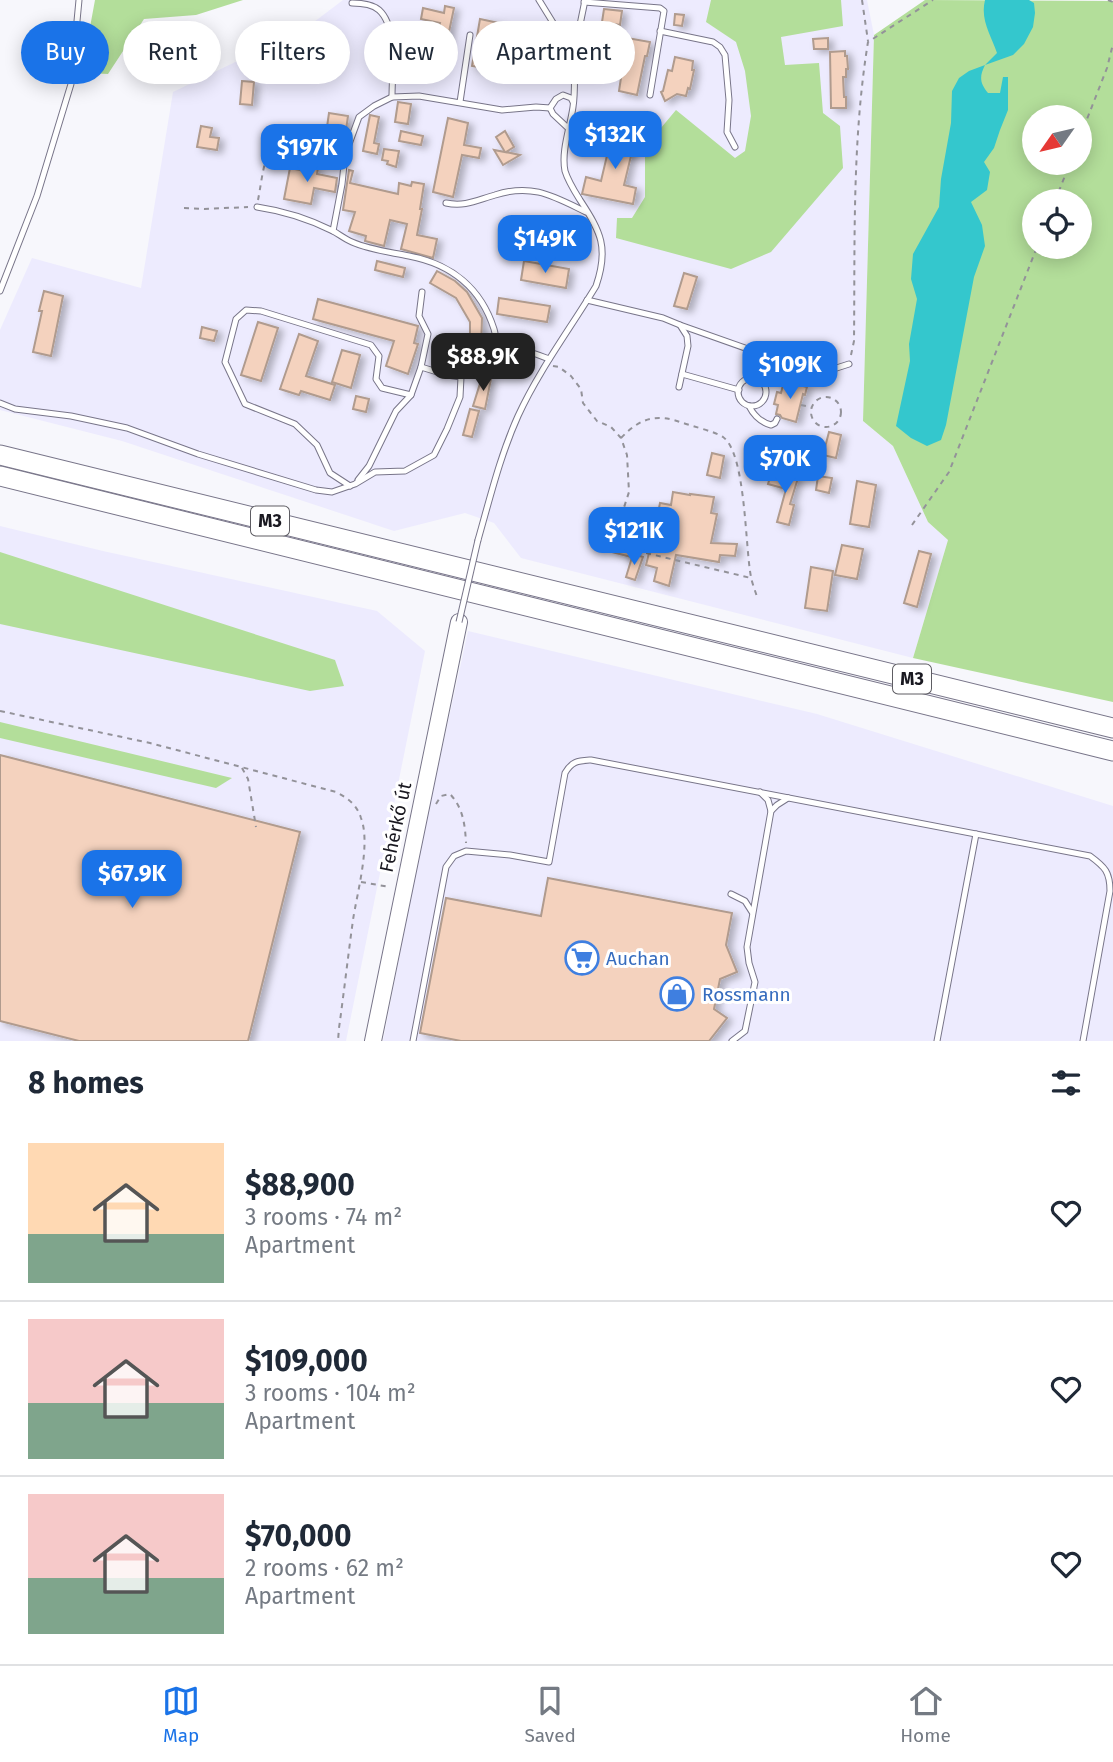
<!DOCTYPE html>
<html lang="en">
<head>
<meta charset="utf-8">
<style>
  :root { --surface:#fff; --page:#f6f6f7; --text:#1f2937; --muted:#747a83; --line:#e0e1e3; --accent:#1a73e8 }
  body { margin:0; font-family:"Fira Sans",sans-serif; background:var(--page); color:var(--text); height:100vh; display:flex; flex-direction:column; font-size:26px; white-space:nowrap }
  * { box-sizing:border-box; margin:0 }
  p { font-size:23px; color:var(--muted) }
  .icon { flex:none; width:38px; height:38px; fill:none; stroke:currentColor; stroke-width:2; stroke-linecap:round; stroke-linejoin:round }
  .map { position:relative; height:1041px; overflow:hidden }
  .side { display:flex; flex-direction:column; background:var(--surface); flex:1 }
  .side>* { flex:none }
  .banner { position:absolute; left:21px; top:21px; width:700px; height:63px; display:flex; gap:14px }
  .needle { width:46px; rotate:236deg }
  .controls { position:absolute; left:1022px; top:105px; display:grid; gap:14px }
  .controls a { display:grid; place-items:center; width:70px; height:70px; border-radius:50%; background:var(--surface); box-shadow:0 4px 18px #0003; font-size:35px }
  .price { position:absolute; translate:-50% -60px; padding:0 16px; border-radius:14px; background:var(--accent); color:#fff; font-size:23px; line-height:46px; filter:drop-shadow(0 2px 4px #0008) }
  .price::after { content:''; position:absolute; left:50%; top:42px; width:21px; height:16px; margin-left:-10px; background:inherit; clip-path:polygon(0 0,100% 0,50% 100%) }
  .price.current { background:#222; color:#fff }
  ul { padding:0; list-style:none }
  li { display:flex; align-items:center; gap:21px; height:175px; padding:0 28px }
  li+li { border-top:2px solid var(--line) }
  li span { display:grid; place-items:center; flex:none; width:196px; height:140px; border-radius:0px; color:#555 }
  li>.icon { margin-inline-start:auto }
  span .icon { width:84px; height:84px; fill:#fffc; stroke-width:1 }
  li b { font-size:30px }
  h2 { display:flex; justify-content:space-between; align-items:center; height:84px; padding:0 28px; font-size:30px }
  .tag { padding:0 24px; border-radius:32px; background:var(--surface); box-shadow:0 4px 18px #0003; font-size:24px; line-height:63px }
  .tag.current { background:var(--accent); color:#fff }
  .tab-bar { display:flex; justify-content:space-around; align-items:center; height:98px; border-top:2px solid var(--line); background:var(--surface); font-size:19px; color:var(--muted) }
  .tab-bar a { display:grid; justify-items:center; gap:4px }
  .tab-bar .current { color:var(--accent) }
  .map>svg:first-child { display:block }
</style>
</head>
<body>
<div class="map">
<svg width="1113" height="1041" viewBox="0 0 1113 1041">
  <defs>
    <filter id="shadow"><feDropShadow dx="5" dy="3" stdDeviation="3.5" flood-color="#0004"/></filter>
  </defs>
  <rect width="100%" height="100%" fill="#f7f7fc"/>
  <g fill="#edebfe">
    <polygon points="343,0 867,0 874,35 863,421 893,446 928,522 948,540 913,658 521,558 494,523 465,513 394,531 122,441 0,410 0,330 32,258 141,288 173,92 306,28"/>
    <polygon points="0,526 103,551 377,611 425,651 346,1041 0,1041"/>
    <polygon points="468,631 817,714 1113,806 1113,1041 383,1041 420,850"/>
  </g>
  <g fill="#b3de9a" fill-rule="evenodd">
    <polygon points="95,0 243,0 196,15 144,19 108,74 88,73 86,49"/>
    <polygon points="711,0 841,0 843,26 781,37 785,65 819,63 823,113 840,126 843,168 771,252 731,269 616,238 617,218 632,218 645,197 645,147 676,110 735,158 745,151 751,116 745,71 736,42 706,22"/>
    <path d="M925 0 1113 1V702L913 658 948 540 928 522 893 446 863 421 874 35ZM1034 117H1080V163H1034ZM1034 201H1080V247H1034Z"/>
    <polygon points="0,552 335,660 344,686 310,691 0,624"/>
    <polygon points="0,722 232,778 216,788 0,738"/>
  </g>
  <path fill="#34c7cd" d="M985 0H1029L1034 3 1035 13 1033 27 1024 44 1013 55 985 65C979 77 980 83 988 93H1000L1003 77H1008V110L1000 130 994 148 984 162 990 172 987 190 971 202 982 225 985 246 974 277 946 425 941 440 927 446 911 438 896 426 910 361 909 344 917 299 911 279 913 254 939 207 941 179 951 123 952 91 959 78 969 71 985 65 997 53C991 35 980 20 985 0Z"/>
  <g fill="#f4d2be" stroke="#b09b8e" stroke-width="2" filter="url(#shadow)">
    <polygon points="445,6 454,8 446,46 435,44 440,23 421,19 423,8 444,13"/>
    <polygon points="604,9 622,11 620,25 602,22"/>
    <polygon points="675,14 684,15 682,26 674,25"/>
    <polygon points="480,19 499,23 498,27 527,33 524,47 498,42 494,49 491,69 472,66"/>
    <polygon points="627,38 650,42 647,56 645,56 637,95 619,91"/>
    <polygon points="828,38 828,49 814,49 813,39"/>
    <polygon points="845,51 845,56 847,56 848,69 846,69 846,77 843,77 844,97 846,97 846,108 831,108 830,52"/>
    <polygon points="675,57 693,61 692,70 694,70 690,89 688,88 686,96 677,94 665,101 661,92 663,91 668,70 672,71"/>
    <polygon points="242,81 254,82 252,105 240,104"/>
    <polygon points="398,102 411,104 408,124 395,122"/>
    <polygon points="329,113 348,116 346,130 327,127"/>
    <polygon points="370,115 379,117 374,143 379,144 377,154 363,151"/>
    <polygon points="448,118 468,123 464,145 481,148 479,158 462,155 453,197 433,192"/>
    <polygon points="201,126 212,128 210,137 219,138 217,150 197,147"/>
    <polygon points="613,130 636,135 624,185 636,188 633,204 582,194 586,177 601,181"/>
    <polygon points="401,131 423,136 421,145 399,141"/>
    <polygon points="505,131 514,147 506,152 520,155 503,165 494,150 505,152 496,137"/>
    <polygon points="304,139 315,141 314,150 303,148"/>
    <polygon points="384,149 399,151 396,167 387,164 388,161 382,160"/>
    <polygon points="306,166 318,168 317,174 337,178 335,192 314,188 311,204 284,199 290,168 305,171"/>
    <polygon points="349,170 353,171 350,183 398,194 399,183 411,186 412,182 424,184 420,209 422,209 417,235 437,239 433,258 401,249 407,224 390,220 384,246 365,241 366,236 349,231 355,212 343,210"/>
    <polygon points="377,261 405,268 403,277 375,270"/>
    <polygon points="524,261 569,269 566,288 521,280"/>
    <polygon points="437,271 455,281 467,292 482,318 481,347 470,345 470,322 456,298 430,283"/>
    <polygon points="684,273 697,277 687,309 674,306"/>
    <polygon points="44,291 63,296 51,356 33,352 42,311 39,311"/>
    <polygon points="499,298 550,306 547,322 497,314"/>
    <polygon points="318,299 418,326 414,343 418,344 408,374 386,366 394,341 313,319"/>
    <polygon points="258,322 278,328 261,381 241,375"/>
    <polygon points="202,327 217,331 214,341 200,338"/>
    <polygon points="299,334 318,341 306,376 335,385 330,400 301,391 299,395 280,389"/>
    <polygon points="342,350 360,355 351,388 332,382"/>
    <polygon points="482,377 491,379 485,409 473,406"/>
    <polygon points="784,381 807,387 805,395 803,394 796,422 782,418 780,415 776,414 778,405 774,404 777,392 781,393"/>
    <polygon points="356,396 369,399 366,412 353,409"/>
    <polygon points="470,409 479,411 472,437 463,435"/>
    <polygon points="829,432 841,435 836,458 823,455"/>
    <polygon points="712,453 724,456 720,478 707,475"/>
    <polygon points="772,471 798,478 790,504 794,505 789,525 777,522 786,489 768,484"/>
    <polygon points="818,476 832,478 829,493 816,490"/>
    <polygon points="857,481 876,485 869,527 850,524"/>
    <polygon points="673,492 690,495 690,494 714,497 711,513 717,514 711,543 737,544 735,556 720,555 719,562 676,555 669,586 654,581 657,568 646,565 652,541 664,544 668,525 656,523 660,503 671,505"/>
    <polygon points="630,529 638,531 631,557 612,552 614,545 625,547"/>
    <polygon points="842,545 863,549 857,579 835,575"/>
    <polygon points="919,551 931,554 917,607 904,603"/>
    <polygon points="633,554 643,557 635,580 626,577"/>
    <polygon points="811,567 833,571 827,611 805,608"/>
    <polygon points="0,755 300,832 248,1041 79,1041 0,1021"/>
    <polygon points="548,878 732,913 726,945 737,972 720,979 714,1009 727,1018 709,1041 461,1041 420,1033 446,898 541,916"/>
  </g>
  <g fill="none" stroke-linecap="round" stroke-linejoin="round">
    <defs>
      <g id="lane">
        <polyline points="539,0 560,34 576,49"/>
        <polyline points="584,2 660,8 664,11 650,95"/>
        <path d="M352 3C362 3 372 4 379 10 398 27 392 73 392 97"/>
        <polyline points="660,31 713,42 720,47 725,55 729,100 727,132 735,147"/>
        <polyline points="460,102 470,35"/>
        <polyline points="569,129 553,114 550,108 556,99 563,95 571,98 573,102"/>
        <path d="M446 203C465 207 477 200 495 195 532 183 553 196 586 212"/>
        <path d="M257 207C284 211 309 219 333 231 340 235 345 239 352 242 370 250 390 252 409 256 451 264 481 288 494 329 496 335 496 344 496 350 519 347 528 351 549 359"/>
        <polyline points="333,231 342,184 345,155 359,117 374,106 392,97 419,96 502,110 536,107 550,108"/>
        <polyline points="0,291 37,196 71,84 79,0"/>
        <polyline points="422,292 419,316 428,334 421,367 447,375 461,377 473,362 496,350"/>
        <polyline points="587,300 663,318 680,325 687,336 688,346 679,387"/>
        <polyline points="680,325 810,371 821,373 849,364"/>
        <polyline points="682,374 739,390"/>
        <circle cx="752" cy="392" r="14"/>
        <polyline points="0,403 15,409 71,416 127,428 198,454 316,490 332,492 355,484 375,472 405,471 434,455 447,429 460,397 461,377"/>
        <path d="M749 406C754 416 760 422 771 425L775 423 777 419"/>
        <polyline points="358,480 369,466 396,411 411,395 421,367"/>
        <polyline points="350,486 330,473 317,445 295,424 245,404 225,362 236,319 246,310 261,311 371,345 379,356 376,379 382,388 411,395"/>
        <path d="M478 540C490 498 500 456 518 416 539 370 570 329 596 286 609 248 601 232 580 200 575 192 568 181 565 171 561 151 570 128 573 107 576 88 573 68 576 48 578 32 582 16 585 0"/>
        <polyline points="760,792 768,800 771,811"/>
        <polyline points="731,894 745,901 752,912"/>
        <path d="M413 1041 446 867 454 856 466 851 510 855 549 862 565 773C572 761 578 761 591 760L1090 856C1105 867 1110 872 1110 891L1083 1041"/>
        <polyline points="732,1041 745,1031 755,982 749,963 747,947 771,811 777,805 788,798"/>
        <polyline points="937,1041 976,834"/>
      </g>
      <polyline id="secondary" points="373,1041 459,622"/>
      <g id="highway">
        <polyline points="0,455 1113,728"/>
        <polyline points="0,476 1113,751"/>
      </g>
    </defs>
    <use href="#lane" stroke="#787589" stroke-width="7"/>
    <use href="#secondary" stroke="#787589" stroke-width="18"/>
    <use href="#highway" stroke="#787589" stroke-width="21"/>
    <g stroke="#939299" stroke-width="2" stroke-dasharray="5 5" stroke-linecap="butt">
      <polyline points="862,0 868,41"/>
      <polyline points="1108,0 1113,2"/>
      <polyline points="1080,137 1107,68 1113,44"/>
      <path d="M258 200C263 176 264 135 293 131 309 128 328 133 343 135"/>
      <polyline points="1055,201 1070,163"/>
      <polyline points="184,208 204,209 248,207"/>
      <path d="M851 355 854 341C855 242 852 140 868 42L933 0"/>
      <polyline points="553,366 559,367 571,376 581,389 583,403 597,421 611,427 621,438 627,455 629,492 617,529 620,539 629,549 751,578"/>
      <circle cx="826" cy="412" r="15"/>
      <polyline points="801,405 811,407"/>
      <path d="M621 438C640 418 656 413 683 423 692 426 716 432 723 437 746 453 745 547 751 577 752 583 755 590 757 597"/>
      <polyline points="912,525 949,472 1037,247"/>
      <path d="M0 711 150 743 336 792C348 798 357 805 361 818 371 844 357 893 353 920 348 956 344 992 339 1028L338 1041"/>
      <polyline points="242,768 248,779 256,827"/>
      <path d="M436 804 441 796 450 794C463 808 465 824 466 843"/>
      <polyline points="361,882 390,887"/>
    </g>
    <use href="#lane" stroke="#fff" stroke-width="5"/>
    <use href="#secondary" stroke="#fff" stroke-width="16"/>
    <use href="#highway" stroke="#fff" stroke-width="19"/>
    <defs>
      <polyline id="lane-bridge" points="459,622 478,540"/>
    </defs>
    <use href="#lane-bridge" stroke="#787589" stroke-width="7" stroke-linecap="butt"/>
    <use href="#lane-bridge" stroke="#fff" stroke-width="5"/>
  </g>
  <defs>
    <symbol id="supermarket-ring" viewBox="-11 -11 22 22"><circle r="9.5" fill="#fff" stroke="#3f7fe0" stroke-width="1.5"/><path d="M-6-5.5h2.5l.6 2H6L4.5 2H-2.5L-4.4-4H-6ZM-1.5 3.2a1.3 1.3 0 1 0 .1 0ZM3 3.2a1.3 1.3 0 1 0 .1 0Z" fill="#3f7fe0"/></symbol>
    <symbol id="shop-ring" viewBox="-11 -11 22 22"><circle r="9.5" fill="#fff" stroke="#3f7fe0" stroke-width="1.5"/><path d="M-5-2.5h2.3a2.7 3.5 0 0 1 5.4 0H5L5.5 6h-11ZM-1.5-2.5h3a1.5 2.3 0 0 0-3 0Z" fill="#3f7fe0"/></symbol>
  </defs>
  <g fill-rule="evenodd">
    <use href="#supermarket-ring" x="563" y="939" width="38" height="38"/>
    <use href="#shop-ring" x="658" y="975" width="38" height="38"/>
  </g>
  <g text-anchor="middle" stroke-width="6" stroke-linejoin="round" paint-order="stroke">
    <g fill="#fff" stroke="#5e5d63" stroke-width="2">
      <rect x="251" y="506.5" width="38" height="29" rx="5"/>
      <rect x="893" y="664.5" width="38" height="29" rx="5"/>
    </g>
    <g font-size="18" font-weight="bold" fill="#191820">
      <text x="270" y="527">M3</text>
      <text x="912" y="685">M3</text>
    </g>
    <g font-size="19" fill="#191820" stroke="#fff">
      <text transform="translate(395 827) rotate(-78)" y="7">Fehérkő út</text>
    </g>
    <g font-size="19" fill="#366cbe" stroke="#fff" text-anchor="start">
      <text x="606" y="965">Auchan</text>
      <text x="702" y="1001">Rossmann</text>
    </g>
  </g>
</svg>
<div class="controls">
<a><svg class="needle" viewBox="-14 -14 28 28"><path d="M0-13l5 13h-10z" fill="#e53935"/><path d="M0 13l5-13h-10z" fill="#747a83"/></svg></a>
<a><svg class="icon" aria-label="locate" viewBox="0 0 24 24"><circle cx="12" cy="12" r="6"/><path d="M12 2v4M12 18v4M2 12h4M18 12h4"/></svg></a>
</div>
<b class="price" style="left:615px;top:171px">$132K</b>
<b class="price" style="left:307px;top:184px">$197K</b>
<b class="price" style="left:545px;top:275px">$149K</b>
<b class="price current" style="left:483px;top:393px">$88.9K</b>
<b class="price" style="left:790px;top:401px">$109K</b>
<b class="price" style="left:785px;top:495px">$70K</b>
<b class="price" style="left:634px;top:567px">$121K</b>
<b class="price" style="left:132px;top:910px">$67.9K</b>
<div class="banner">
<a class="tag current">Buy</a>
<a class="tag">Rent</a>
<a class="tag">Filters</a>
<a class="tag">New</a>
<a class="tag">Apartment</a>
</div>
</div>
<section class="side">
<h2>8 homes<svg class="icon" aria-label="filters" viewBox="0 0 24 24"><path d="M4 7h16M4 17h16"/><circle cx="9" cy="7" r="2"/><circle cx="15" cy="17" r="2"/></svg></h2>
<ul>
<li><span style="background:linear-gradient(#ffd9b3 65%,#7fa58c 0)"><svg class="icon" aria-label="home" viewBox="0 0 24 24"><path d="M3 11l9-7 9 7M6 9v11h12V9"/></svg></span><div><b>$88,900</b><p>3 rooms · 74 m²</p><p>Apartment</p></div><svg class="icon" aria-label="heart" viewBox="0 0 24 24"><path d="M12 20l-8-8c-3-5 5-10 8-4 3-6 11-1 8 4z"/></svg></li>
<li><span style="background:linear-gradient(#f6c9c9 60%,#7fa58c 0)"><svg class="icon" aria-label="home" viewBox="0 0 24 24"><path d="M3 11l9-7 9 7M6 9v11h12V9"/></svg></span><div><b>$109,000</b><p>3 rooms · 104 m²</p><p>Apartment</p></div><svg class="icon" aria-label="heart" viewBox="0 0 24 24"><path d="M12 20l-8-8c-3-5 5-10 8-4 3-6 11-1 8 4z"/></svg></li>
<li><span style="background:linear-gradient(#f6c9c9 60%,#7fa58c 0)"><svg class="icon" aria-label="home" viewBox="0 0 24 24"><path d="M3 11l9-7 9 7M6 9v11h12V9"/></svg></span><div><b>$70,000</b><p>2 rooms · 62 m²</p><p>Apartment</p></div><svg class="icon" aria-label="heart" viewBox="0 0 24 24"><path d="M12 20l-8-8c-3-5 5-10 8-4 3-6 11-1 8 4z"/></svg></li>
</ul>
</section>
<nav class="tab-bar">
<a class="current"><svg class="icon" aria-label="map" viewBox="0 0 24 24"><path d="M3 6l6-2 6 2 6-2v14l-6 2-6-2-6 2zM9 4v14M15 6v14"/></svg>Map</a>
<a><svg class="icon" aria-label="saved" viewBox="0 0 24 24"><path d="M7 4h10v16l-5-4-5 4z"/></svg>Saved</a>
<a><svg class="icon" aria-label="home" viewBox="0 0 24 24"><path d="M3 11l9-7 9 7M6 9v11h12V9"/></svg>Home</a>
</nav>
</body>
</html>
